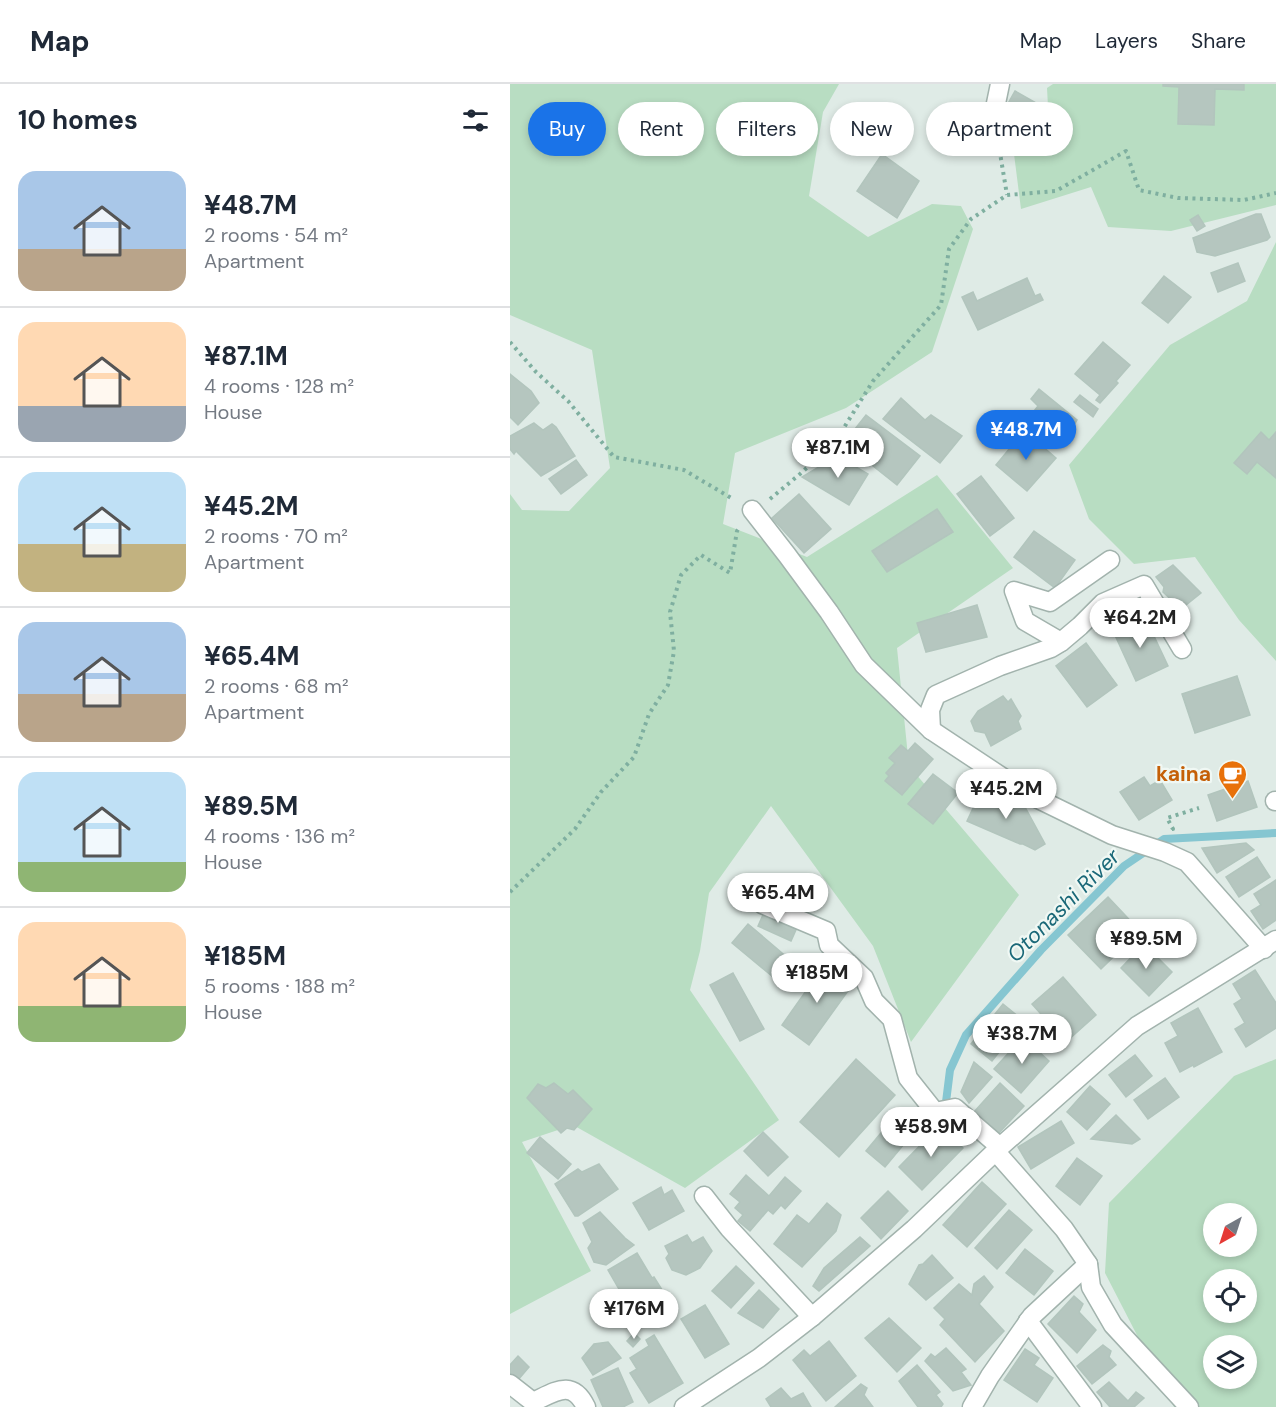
<!DOCTYPE html>
<html lang="en">
<head>
<meta charset="utf-8">
<style>
  :root { --surface:#fff; --page:#f6f6f7; --text:#1f2937; --muted:#747a83; --line:#e0e1e3; --accent:#1a73e8 }
  body { margin:0; font-family:"DM Sans",sans-serif; background:var(--page); color:var(--text); height:100vh; display:flex; flex-direction:column; font-size:22px; white-space:nowrap }
  * { box-sizing:border-box; margin:0 }
  p { font-size:20px; color:var(--muted) }
  .icon { flex:none; width:33px; height:33px; fill:none; stroke:currentColor; stroke-width:2; stroke-linecap:round; stroke-linejoin:round }
  .map { position:relative; flex:1; overflow:hidden }
  .drawer { display:flex; flex-direction:column; background:var(--surface); width:510px }
  .drawer>* { flex:none }
  .banner { position:absolute; left:18px; top:18px; width:570px; height:54px; display:flex; gap:12px }
  .needle { width:39px; rotate:219deg }
  .tools { position:absolute; left:693px; top:1119px; display:grid; gap:12px }
  .tools a { display:grid; place-items:center; width:54px; height:54px; border-radius:50%; background:var(--surface); box-shadow:0 3px 9px #0003; font-size:30px }
  .price { position:absolute; translate:-50% -51px; padding:0 14px; border-radius:21px; background:#fff; color:#222; font-size:20px; line-height:39px; filter:drop-shadow(0 2px 3px #0008) }
  .price::after { content:''; position:absolute; left:50%; top:36px; width:18px; height:14px; margin-left:-9px; background:inherit; clip-path:polygon(0 0,100% 0,50% 100%) }
  .price.active { background:var(--accent); color:#fff }
  ul { padding:0; list-style:none }
  li { display:flex; align-items:center; gap:18px; height:150px; padding:0 18px }
  li+li { border-top:2px solid var(--line) }
  li span { display:grid; place-items:center; flex:none; width:168px; height:120px; border-radius:18px; color:#555 }
  li>.icon { margin-inline-start:auto }
  span .icon { width:72px; height:72px; fill:#fffc; stroke-width:1 }
  li b { font-size:26px }
  h2 { display:flex; justify-content:space-between; align-items:center; height:72px; padding:0 18px; font-size:26px }
  .chip { padding:0 21px; border-radius:27px; background:var(--surface); box-shadow:0 3px 9px #0003; font-size:21px; line-height:54px }
  .chip.active { background:var(--accent); color:#fff }
  header { display:flex; align-items:center; gap:36px; box-sizing:border-box; height:84px; padding:0 30px; background:var(--surface); border-bottom:2px solid var(--line) }
  header strong { font-size:28px }
  nav { display:flex; gap:33px; margin-inline-start:auto; font-size:21px }
  main { display:flex; flex:1; min-height:0 }
  .map>svg:first-child { display:block }
</style>
</head>
<body>
<header>
<strong>Map</strong>
<nav><a>Map</a><a>Layers</a><a>Share</a></nav>
</header>
<main>
<section class="drawer">
<h2>10 homes<svg class="icon" aria-label="filters" viewBox="0 0 24 24"><path d="M4 7h16M4 17h16"/><circle cx="9" cy="7" r="2"/><circle cx="15" cy="17" r="2"/></svg></h2>
<ul>
<li><span style="background:linear-gradient(#a9c7e8 65%,#b9a48a 0)"><svg class="icon" aria-label="home" viewBox="0 0 24 24"><path d="M3 11l9-7 9 7M6 9v11h12V9"/></svg></span><div><b>¥48.7M</b><p>2 rooms · 54 m²</p><p>Apartment</p></div></li>
<li><span style="background:linear-gradient(#ffd9b3 70%,#9aa5b1 0)"><svg class="icon" aria-label="home" viewBox="0 0 24 24"><path d="M3 11l9-7 9 7M6 9v11h12V9"/></svg></span><div><b>¥87.1M</b><p>4 rooms · 128 m²</p><p>House</p></div></li>
<li><span style="background:linear-gradient(#bfe0f5 60%,#c2b280 0)"><svg class="icon" aria-label="home" viewBox="0 0 24 24"><path d="M3 11l9-7 9 7M6 9v11h12V9"/></svg></span><div><b>¥45.2M</b><p>2 rooms · 70 m²</p><p>Apartment</p></div></li>
<li><span style="background:linear-gradient(#a9c7e8 60%,#b9a48a 0)"><svg class="icon" aria-label="home" viewBox="0 0 24 24"><path d="M3 11l9-7 9 7M6 9v11h12V9"/></svg></span><div><b>¥65.4M</b><p>2 rooms · 68 m²</p><p>Apartment</p></div></li>
<li><span style="background:linear-gradient(#bfe0f5 75%,#8fb573 0)"><svg class="icon" aria-label="home" viewBox="0 0 24 24"><path d="M3 11l9-7 9 7M6 9v11h12V9"/></svg></span><div><b>¥89.5M</b><p>4 rooms · 136 m²</p><p>House</p></div></li>
<li><span style="background:linear-gradient(#ffd9b3 70%,#8fb573 0)"><svg class="icon" aria-label="home" viewBox="0 0 24 24"><path d="M3 11l9-7 9 7M6 9v11h12V9"/></svg></span><div><b>¥185M</b><p>5 rooms · 188 m²</p><p>House</p></div></li>
</ul>
</section>
<div class="map">
<svg width="766" height="1323" viewBox="0 0 766 1323">
  <rect width="100%" height="100%" fill="#dfebe6"/>
  <g fill="#b8ddc2" fill-rule="evenodd">
    <polygon points="0,0 329,0 313,28 299,112 358,153 422,120 451,122 463,145 422,268 336,324 225,369 213,440 297,473 427,391 503,484 387,564 399,682 509,811 401,958 363,862 261,722 199,809 190,867 180,906 269,1036 175,1104 63,1041 12,1058 81,1187 0,1230 0,410 12,426 59,427 100,384 82,266 0,231"/>
    <polygon points="543,0 766,0 766,121 661,147 598,143 581,103 511,125 504,70 539,41 537,4"/>
    <polygon points="766,158 766,577 729,536 685,473 624,480 579,435 559,381 660,261 737,217"/>
    <path d="M766 975V1323H664L595 1189 599 1119 724 992ZM704 1130H736V1162H704ZM704 1196H736V1228H704ZM704 1262H736V1294H704Z"/>
  </g>
  <g fill="none" stroke-linecap="round" stroke-linejoin="round">
    <polyline stroke="#86c6d1" stroke-width="8" points="436,1018 440,986 456,951 531,866 614,782 654,755 766,749"/>
  </g>
  <g fill="#b5c6bf" stroke="#b2c5bd" stroke-width="1.5">
    <polygon points="653,0 734,0 734,6 705,5 704,41 668,40 669,3 653,2"/>
    <polygon points="505,7 535,24 522,47 513,42 512,45 491,32"/>
    <polygon points="372,70 409,97 387,134 347,107"/>
    <polygon points="746,130 751,130 760,153 757,156 705,172 687,168 683,154"/>
    <polygon points="688,131 695,142 687,147 680,136"/>
    <polygon points="728,179 735,197 708,208 701,189"/>
    <polygon points="654,192 681,213 658,239 632,219"/>
    <polygon points="517,194 525,212 530,210 533,216 468,246 452,213 463,208 467,217"/>
    <polygon points="593,258 620,281 606,297 608,299 590,319 586,316 590,311 565,290"/>
    <polygon points="0,290 21,307 29,319 8,341 0,333"/>
    <polygon points="529,305 567,336 553,360 517,336 528,322 521,315"/>
    <polygon points="570,311 588,325 583,333 564,318"/>
    <polygon points="391,314 415,336 421,331 452,352 430,379 373,335"/>
    <polygon points="356,331 410,372 387,401 334,359"/>
    <polygon points="24,339 33,346 42,340 46,343 65,372 31,392 6,367 4,370 0,365 0,352"/>
    <polygon points="516,348 546,374 517,407 486,381 510,352 512,353"/>
    <polygon points="751,348 759,356 766,348 766,394 747,378 737,390 724,379"/>
    <polygon points="327,372 358,390 339,421 292,393"/>
    <polygon points="66,376 77,391 51,410 39,395"/>
    <polygon points="471,392 504,434 480,452 447,410"/>
    <polygon points="289,410 321,445 294,469 262,434"/>
    <polygon points="427,425 443,448 377,488 362,467"/>
    <polygon points="524,447 565,476 545,504 504,473"/>
    <polygon points="663,481 691,509 671,525 653,508 654,503 646,493"/>
    <polygon points="467,521 477,553 416,568 407,539"/>
    <polygon points="635,533 658,582 626,597 603,547"/>
    <polygon points="576,559 607,601 577,623 546,582"/>
    <polygon points="727,592 740,631 685,649 672,610"/>
    <polygon points="493,612 498,618 501,615 511,632 508,637 511,645 481,662 475,649 465,647 461,637 468,627"/>
    <polygon points="405,659 423,675 392,711 375,697 379,692 376,689 385,679 379,674 391,661 398,667"/>
    <polygon points="423,690 448,709 423,740 398,720"/>
    <polygon points="634,693 640,702 650,696 662,716 629,736 610,708"/>
    <polygon points="738,697 747,723 707,737 698,711"/>
    <polygon points="472,705 515,723 535,760 525,766 513,760 510,760 457,737"/>
    <polygon points="736,759 744,766 707,789 692,764"/>
    <polygon points="747,773 760,793 729,813 716,793"/>
    <polygon points="766,796 766,836 753,845 741,827 751,821 744,810"/>
    <polygon points="598,813 630,847 591,885 558,851"/>
    <polygon points="256,824 289,839 281,857 248,842"/>
    <polygon points="238,840 278,874 263,893 222,859"/>
    <polygon points="634,860 662,888 639,912 611,884"/>
    <polygon points="315,880 343,900 299,961 272,941"/>
    <polygon points="745,886 766,919 766,944 736,963 725,945 735,939 724,920 732,915 723,900"/>
    <polygon points="223,889 254,945 230,957 200,901"/>
    <polygon points="553,893 586,931 556,958 522,920"/>
    <polygon points="493,920 514,937 482,977 461,960"/>
    <polygon points="688,924 712,968 684,983 683,981 670,988 655,959 668,952 661,939"/>
    <polygon points="513,953 539,977 511,1009 484,985"/>
    <polygon points="625,971 642,992 616,1013 599,991"/>
    <polygon points="346,975 385,1011 329,1073 290,1038"/>
    <polygon points="464,978 482,993 459,1019 451,1008"/>
    <polygon points="655,994 669,1013 638,1035 624,1016"/>
    <polygon points="44,999 58,1010 63,1006 82,1025 64,1046 57,1044 51,1049 17,1014 28,1000 36,1004"/>
    <polygon points="490,999 514,1022 488,1050 464,1028"/>
    <polygon points="580,1002 600,1020 577,1046 557,1028"/>
    <polygon points="390,1026 409,1042 375,1083 356,1067"/>
    <polygon points="606,1031 630,1055 622,1060 581,1055"/>
    <polygon points="551,1037 564,1059 521,1085 508,1063"/>
    <polygon points="430,1041 453,1064 412,1106 389,1083"/>
    <polygon points="253,1048 278,1073 258,1092 234,1067"/>
    <polygon points="30,1053 61,1080 48,1095 17,1069"/>
    <polygon points="567,1074 592,1092 570,1121 546,1102"/>
    <polygon points="89,1080 108,1105 68,1132 65,1132 45,1100 68,1085 72,1088"/>
    <polygon points="236,1091 259,1112 275,1093 291,1107 275,1125 271,1121 263,1130 258,1126 240,1147 228,1137 233,1131 225,1124 230,1118 220,1110"/>
    <polygon points="472,1098 496,1120 457,1163 433,1141"/>
    <polygon points="151,1103 154,1111 162,1106 174,1127 139,1146 123,1119"/>
    <polygon points="378,1107 398,1127 371,1155 351,1134"/>
    <polygon points="317,1119 331,1131 326,1147 292,1183 264,1160 287,1131 299,1140"/>
    <polygon points="499,1126 522,1146 487,1185 465,1164"/>
    <polygon points="90,1128 115,1154 124,1161 96,1181 84,1178 78,1164 82,1158 73,1139"/>
    <polygon points="177,1151 182,1159 193,1153 202,1167 190,1184 176,1191 162,1186 156,1174 159,1170 155,1162"/>
    <polygon points="350,1153 360,1162 309,1207 303,1202 314,1184"/>
    <polygon points="515,1165 543,1187 524,1211 496,1189"/>
    <polygon points="127,1169 142,1194 144,1193 154,1209 119,1229 107,1209 110,1207 98,1186"/>
    <polygon points="422,1171 443,1194 416,1216 399,1200 409,1181 413,1180"/>
    <polygon points="226,1182 244,1199 221,1224 202,1207"/>
    <polygon points="474,1192 483,1203 469,1220 494,1247 465,1278 430,1241 435,1235 424,1224 449,1200 462,1211 464,1200"/>
    <polygon points="249,1206 269,1225 253,1244 228,1229"/>
    <polygon points="564,1212 573,1220 569,1228 586,1246 567,1269 538,1240"/>
    <polygon points="195,1221 219,1260 195,1274 171,1235"/>
    <polygon points="379,1234 411,1264 387,1288 355,1254"/>
    <polygon points="124,1249 130,1255 123,1263 117,1257"/>
    <polygon points="144,1251 173,1299 139,1319 120,1289 127,1285 120,1274 139,1262 136,1256"/>
    <polygon points="319,1257 346,1292 316,1317 283,1276 294,1266 300,1272"/>
    <polygon points="98,1258 111,1274 83,1291 72,1274 84,1260"/>
    <polygon points="593,1261 601,1267 599,1273 606,1281 582,1300 567,1282"/>
    <polygon points="436,1264 456,1285 451,1288 461,1301 443,1307 415,1277 421,1270 425,1273"/>
    <polygon points="515,1265 529,1274 524,1281 543,1294 527,1318 494,1296"/>
    <polygon points="8,1272 19,1283 8,1296 0,1290 0,1281"/>
    <polygon points="407,1281 430,1308 426,1311 433,1320 431,1323 408,1323 389,1297"/>
    <polygon points="108,1284 123,1318 113,1323 93,1323 81,1296"/>
    <polygon points="599,1298 618,1317 626,1308 634,1314 624,1323 600,1323 587,1308"/>
    <polygon points="351,1300 357,1304 354,1311 363,1323 325,1323"/>
    <polygon points="271,1304 281,1315 293,1309 301,1323 261,1323 256,1315"/>
  </g>
  <g fill="none" stroke-linecap="round" stroke-linejoin="round">
    <defs>
      <g id="minor">
        <polyline points="484,29 490,0"/>
        <polyline points="242,426 277,471 319,528 354,581 421,646 516,709 602,751 655,768 677,778 754,865"/>
        <polyline points="551,558 515,537 504,507 540,518 600,476"/>
        <polyline points="421,646 420,626 426,611 490,582 541,564 551,558 570,542 593,519 634,501 672,565"/>
        <polyline points="765,717 766,717"/>
        <polyline points="252,820 316,847 319,861 354,894 364,917 382,935 398,994 425,1028 445,1024 490,1063"/>
        <polyline points="486,1068 554,1145 578,1180 581,1203 603,1241 679,1323"/>
        <polyline points="194,1112 219,1144 302,1233"/>
        <polyline points="518,1237 582,1323"/>
        <path d="M0 1300 23 1318C45 1308 62 1294 76 1323"/>
        <polyline points="174,1323 249,1274 302,1233 404,1145 490,1063 627,942 766,856"/>
        <polyline points="462,1323 480,1292 522,1232 578,1180"/>
      </g>
    </defs>
    <use href="#minor" stroke="#a2b3ad" stroke-width="21"/>
    <g stroke="#7fafa0" stroke-width="4" stroke-dasharray="3 4.5" stroke-linecap="butt">
      <polyline points="487,51 497,111"/>
      <polyline points="0,258 26,288 58,317 104,373 174,386 223,415"/>
      <polyline points="260,415 290,390 325,358 363,297 431,221 439,165 461,135 497,111 546,107 616,67 629,106 668,114 734,116 766,109"/>
      <polyline points="662,745 663,745 657,734 689,724"/>
      <polyline points="0,808 65,745 91,708 124,673 139,630 158,601 164,567 160,528 171,491 191,471 220,489 227,447 229,444"/>
    </g>
    <use href="#minor" stroke="#fff" stroke-width="18"/>
  </g>
  <defs>
    <symbol id="cafe-pin" viewBox="-11 -11 22 30"><path d="M0 17L-7.5 6A9.5 9.5 0 1 1 7.5 6Z" fill="#e8710a" stroke="#f0f8f4"/><path d="M-5.5-4.5H6V0H3Q3 3.5 0 3.5H-2.5Q-5.5 3.5-5.5 0ZM3-3.2v2h1.7v-2ZM-6 4.5H4V6H-6Z" fill="#fff"/></symbol>
  </defs>
  <g fill-rule="evenodd">
    <use href="#cafe-pin" x="706" y="674" width="33" height="45"/>
  </g>
  <g text-anchor="middle" stroke-width="4.5" stroke-linejoin="round" paint-order="stroke">
    <g font-size="21" font-weight="bold" fill="#c56008" stroke="#f0f8f4" text-anchor="end">
      <text x="701" y="697">kaina</text>
    </g>
    <g font-size="22" font-style="italic" fill="#1a6878" stroke="#f0f8f4">
      <text transform="translate(553 821) rotate(-45)" y="8">Otonashi River</text>
    </g>
  </g>
</svg>
<div class="tools">
<a><svg class="needle" viewBox="-14 -14 28 28"><path d="M0-13l5 13h-10z" fill="#e53935"/><path d="M0 13l5-13h-10z" fill="#747a83"/></svg></a>
<a><svg class="icon" aria-label="locate" viewBox="0 0 24 24"><circle cx="12" cy="12" r="6"/><path d="M12 2v4M12 18v4M2 12h4M18 12h4"/></svg></a>
<a><svg class="icon" aria-label="layers" viewBox="0 0 24 24"><path d="M12 4l9 5-9 5-9-5zM3 14l9 5 9-5"/></svg></a>
</div>
<b class="price active" style="left:516px;top:377px">¥48.7M</b>
<b class="price" style="left:328px;top:395px">¥87.1M</b>
<b class="price" style="left:630px;top:565px">¥64.2M</b>
<b class="price" style="left:496px;top:736px">¥45.2M</b>
<b class="price" style="left:268px;top:840px">¥65.4M</b>
<b class="price" style="left:636px;top:886px">¥89.5M</b>
<b class="price" style="left:307px;top:920px">¥185M</b>
<b class="price" style="left:512px;top:981px">¥38.7M</b>
<b class="price" style="left:421px;top:1074px">¥58.9M</b>
<b class="price" style="left:124px;top:1256px">¥176M</b>
<div class="banner">
<a class="chip active">Buy</a>
<a class="chip">Rent</a>
<a class="chip">Filters</a>
<a class="chip">New</a>
<a class="chip">Apartment</a>
</div>
</div>
</main>
</body>
</html>
